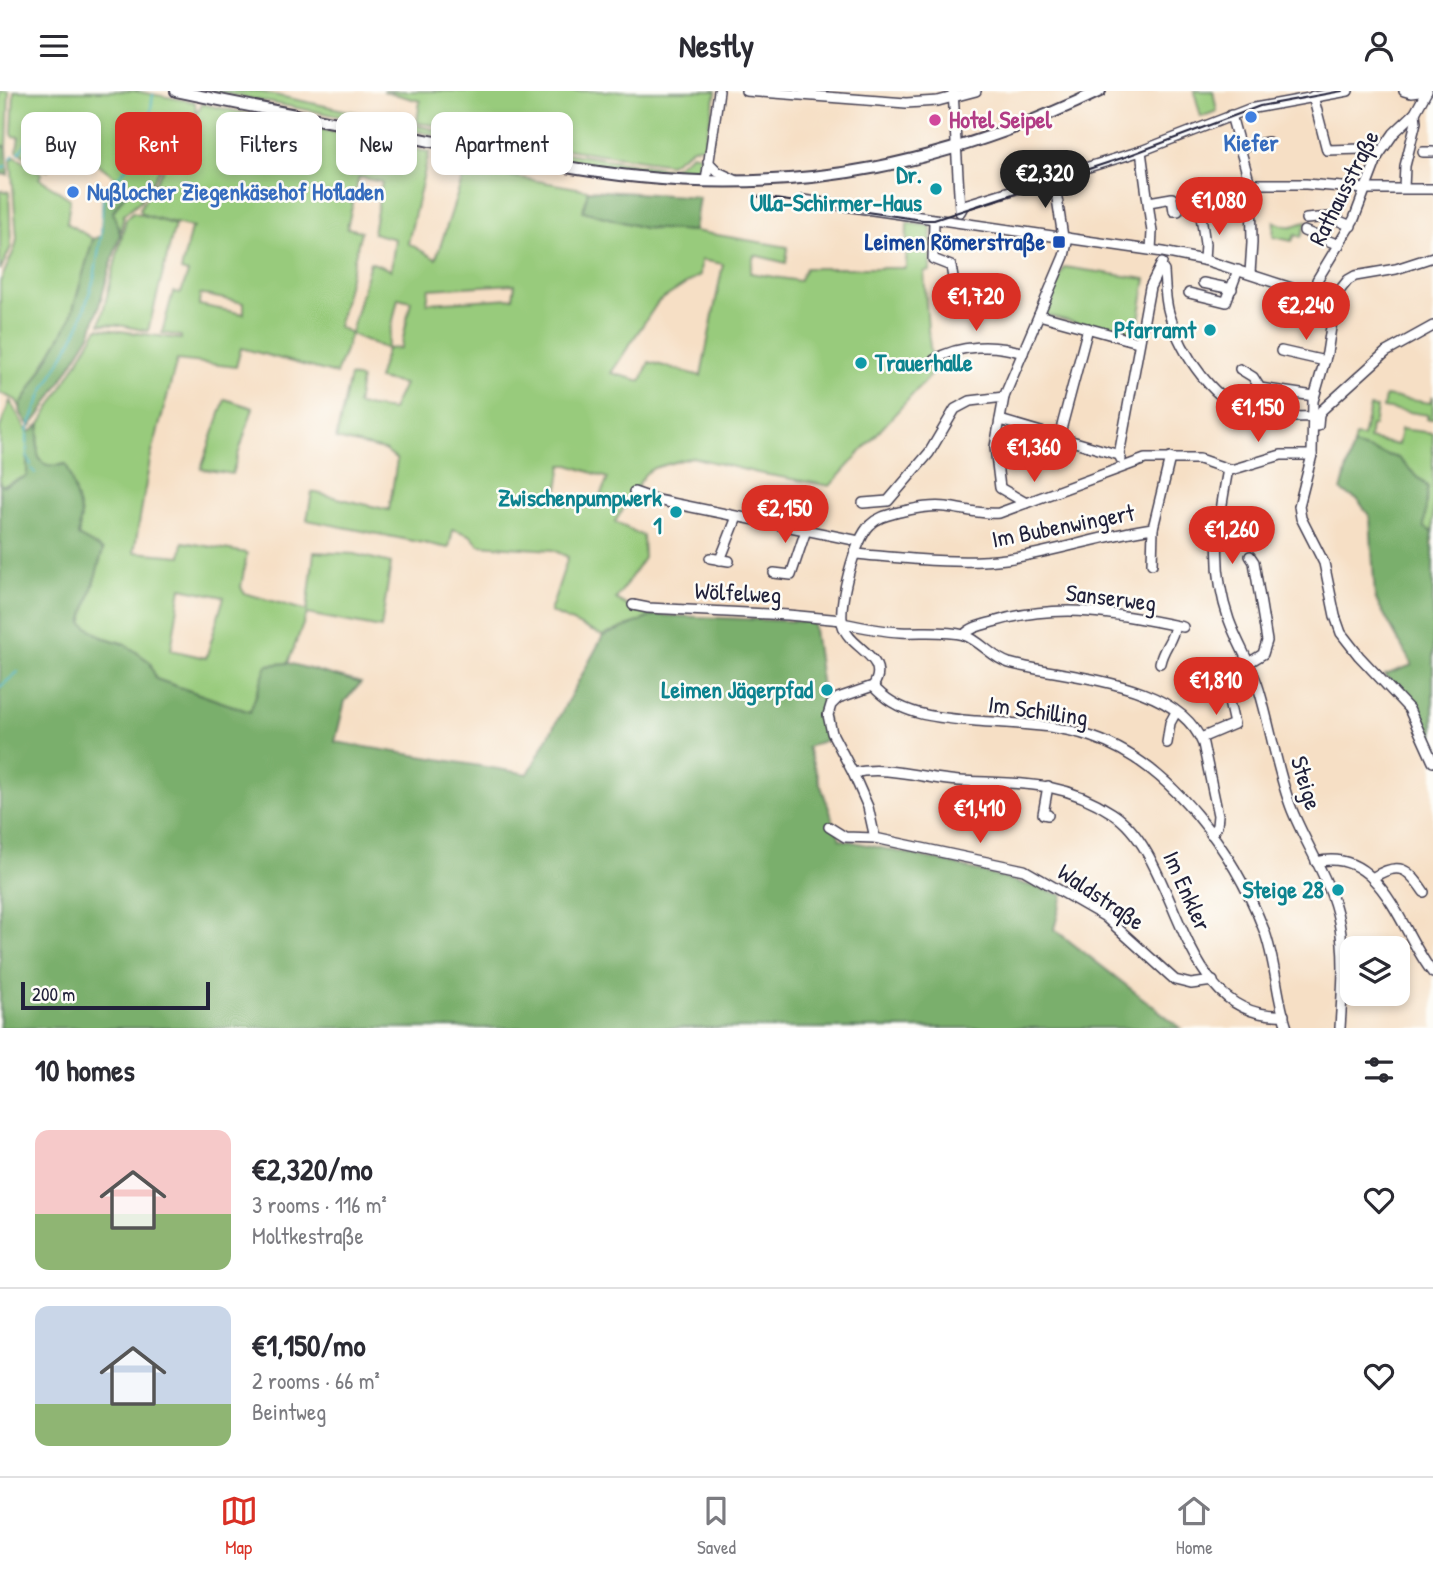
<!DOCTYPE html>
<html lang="en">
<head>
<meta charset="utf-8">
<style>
  :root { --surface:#fff; --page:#f7f7f7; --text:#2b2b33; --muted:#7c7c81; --line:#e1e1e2; --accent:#d93025 }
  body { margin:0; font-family:"Patrick Hand",sans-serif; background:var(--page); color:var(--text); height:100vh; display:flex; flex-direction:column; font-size:26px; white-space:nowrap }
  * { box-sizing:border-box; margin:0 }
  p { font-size:23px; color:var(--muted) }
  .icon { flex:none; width:38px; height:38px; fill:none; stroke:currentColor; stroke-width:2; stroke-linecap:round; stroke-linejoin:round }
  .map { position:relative; height:937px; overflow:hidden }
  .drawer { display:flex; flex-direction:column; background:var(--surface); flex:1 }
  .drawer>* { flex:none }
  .top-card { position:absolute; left:21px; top:21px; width:700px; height:63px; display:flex; gap:14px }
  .buttons { position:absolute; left:1340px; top:845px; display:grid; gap:14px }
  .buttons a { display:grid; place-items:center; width:70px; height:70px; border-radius:14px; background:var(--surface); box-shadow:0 4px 10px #0003; font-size:35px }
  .scale { position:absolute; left:21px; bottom:18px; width:189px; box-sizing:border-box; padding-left:7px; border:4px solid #22223b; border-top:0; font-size:19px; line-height:24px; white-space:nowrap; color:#22223b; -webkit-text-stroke:5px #fdfcf7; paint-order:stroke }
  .price { position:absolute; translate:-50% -60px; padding:0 16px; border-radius:24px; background:var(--accent); color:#fff; font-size:23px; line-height:46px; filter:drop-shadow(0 2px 4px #0008) }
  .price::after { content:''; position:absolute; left:50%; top:42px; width:21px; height:16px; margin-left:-10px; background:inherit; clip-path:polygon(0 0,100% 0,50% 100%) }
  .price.on { background:#222; color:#fff }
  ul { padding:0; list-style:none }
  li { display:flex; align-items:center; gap:21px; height:175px; padding:0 35px }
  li+li { border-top:2px solid var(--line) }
  li span { display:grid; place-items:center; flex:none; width:196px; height:140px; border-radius:14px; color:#555 }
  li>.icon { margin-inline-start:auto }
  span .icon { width:84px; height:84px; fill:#fffc; stroke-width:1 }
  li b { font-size:30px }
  h2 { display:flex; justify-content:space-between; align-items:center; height:84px; padding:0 35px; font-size:30px }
  .tag { padding:0 24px; border-radius:14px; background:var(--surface); box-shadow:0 4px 10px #0003; font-size:24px; line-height:63px }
  .tag.on { background:var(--accent); color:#fff }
  header { display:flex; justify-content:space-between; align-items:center; height:91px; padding:0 35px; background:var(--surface); font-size:32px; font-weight:800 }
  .menu { display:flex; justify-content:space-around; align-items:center; height:98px; border-top:2px solid var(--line); background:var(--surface); font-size:19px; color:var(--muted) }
  .menu a { display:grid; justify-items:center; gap:4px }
  .menu .on { color:var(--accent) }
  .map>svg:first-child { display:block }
</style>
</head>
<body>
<header><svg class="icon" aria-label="menu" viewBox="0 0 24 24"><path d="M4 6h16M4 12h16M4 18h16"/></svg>Nestly<svg class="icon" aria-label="person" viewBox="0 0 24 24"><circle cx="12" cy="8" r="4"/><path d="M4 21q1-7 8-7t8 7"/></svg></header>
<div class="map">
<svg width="1433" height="937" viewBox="0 0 1433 937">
  <rect width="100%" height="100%" fill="#fdfcf7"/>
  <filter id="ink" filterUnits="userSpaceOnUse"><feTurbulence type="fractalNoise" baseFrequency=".0143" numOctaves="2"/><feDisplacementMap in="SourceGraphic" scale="14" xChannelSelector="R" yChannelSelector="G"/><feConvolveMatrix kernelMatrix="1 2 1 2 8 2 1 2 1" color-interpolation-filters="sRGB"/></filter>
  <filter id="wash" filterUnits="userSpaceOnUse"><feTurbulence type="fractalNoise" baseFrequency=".00686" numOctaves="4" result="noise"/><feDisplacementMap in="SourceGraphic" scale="28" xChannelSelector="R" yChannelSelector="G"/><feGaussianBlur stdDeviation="1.57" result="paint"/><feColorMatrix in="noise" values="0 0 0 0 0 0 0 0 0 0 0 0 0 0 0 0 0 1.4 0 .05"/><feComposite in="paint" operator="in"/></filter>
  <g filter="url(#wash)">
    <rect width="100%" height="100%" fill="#f6dfc5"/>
    <g fill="#98cb7c" stroke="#5d765c" stroke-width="2" fill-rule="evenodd">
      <polygon points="0,0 9,0 7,56 0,54"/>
      <polygon points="14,0 135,0 195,11 196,20 140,110 124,123 120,143 113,121 127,101 131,98 68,50 47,80 17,60 19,46 13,45 12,42"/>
      <polygon points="211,0 256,0 493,51 670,78 676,75 693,62 700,64 697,77 692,81 638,80 567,70"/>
      <polygon points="383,0 716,0 716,2 704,55 693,57 670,73 516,51 497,48 497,42 417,32 420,10"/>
      <polygon points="1194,0 1213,0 1217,20 1201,26"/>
      <path d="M202 13 429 61 408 152 436 168 466 77 588 99 584 120 644 137 694 140 788 156 786 172 754 164 750 182 799 190 806 177H906L907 132 931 135 930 180 924 181 928 239 933 281 830 395 758 382 692 366 654 377 645 383 615 431 643 445 644 467 616 508 636 520 655 524 603 545 550 521 568 466 553 459 479 454 470 444 453 438 449 457 307 429 312 401 389 419 397 369 384 359 336 348 350 285 361 288 357 314 392 319 404 293 378 288 387 258 351 243 336 283 241 257 236 276 177 269 150 369 134 461 181 465 183 451 247 462 241 496 244 502 307 520 314 461 354 463 391 472 381 537 307 523 288 572 267 574 250 621 156 588 125 553 102 546 82 532 103 459 78 445 81 424 66 373 49 376 42 372 37 360 40 333 98 237 181 248V245L162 242 173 201 181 202 188 182 181 180 191 137H195L148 125 141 121 140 117ZM359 86 382 91 373 142 395 148 391 179 370 171 351 242 338 236 361 140 347 137ZM701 169 723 173 701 285 649 271 641 290 611 282 658 211 700 184ZM515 193 513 207 427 212 429 198ZM200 203 244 212V223L199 214ZM398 207 411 210 401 257 387 258ZM562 374H569L608 387 596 414 557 403ZM181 497 224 506 206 567 171 559Z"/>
      <polygon points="15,65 42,83 39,87 70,108 67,132 93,148 70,229 20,316 16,309 0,302 0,191 15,157 17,147 11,69"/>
      <polygon points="0,99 9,101 11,156 0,180"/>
      <polygon points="133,121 175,134 148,240 119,234 100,233 126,128"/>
      <path d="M1274 130C1287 138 1293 136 1307 130L1301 146 1295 144 1292 150 1273 146Z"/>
      <polygon points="1064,176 1146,188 1136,247 1045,224"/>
      <polygon points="1385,305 1430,312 1433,305 1433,328 1427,328 1428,324 1383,317"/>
      <polygon points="225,308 253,317 232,383 201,378"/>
      <polygon points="10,310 27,340 27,385 3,395 0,393 0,337"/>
      <polygon points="1370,316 1377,317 1374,335 1371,335 1369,348 1398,354 1401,338 1433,342 1433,441 1424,436 1398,367 1353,354 1355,345 1363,346"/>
    </g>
    <g fill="#7aaf6c" stroke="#4e6854" stroke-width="2">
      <polygon points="0,54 7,56 8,84 0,83"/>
      <polygon points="118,88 132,98 126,101 113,121 120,143 91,242 40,324 30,336 21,323 20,316 70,229 93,148 101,145 103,103"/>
      <polygon points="588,99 699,106 694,140 644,137 583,120"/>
      <path d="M40 333C37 359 31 381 66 373L69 380 81 424 78 445 103 459 82 532 102 546 125 553 150 571 156 588 250 621 267 574 288 572 361 592 345 610 335 651 528 683 603 545 655 524 813 531 829 648 807 656 840 748 946 771 1063 804 1054 838 1181 937H0V393L4 395 27 385V340H32Z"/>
      <polygon points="1353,354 1398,367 1428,396 1424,436 1433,441 1431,453 1433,459 1433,650 1419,622 1385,584 1412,574 1375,507 1370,426 1358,409 1341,400"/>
    </g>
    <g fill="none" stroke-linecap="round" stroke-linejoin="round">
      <g stroke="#45b3c1" stroke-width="2">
        <polyline points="19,62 32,43"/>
        <polyline points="11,67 14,64"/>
        <polyline points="0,77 6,75"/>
        <polyline points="31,374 27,365 27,340 43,301 78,238 94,188 101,145 103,103 146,55 153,3"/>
        <polyline points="32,378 35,382"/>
        <polyline points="0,596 18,581"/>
      </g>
    </g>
  </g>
  <g filter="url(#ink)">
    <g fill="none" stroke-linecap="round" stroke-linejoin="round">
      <defs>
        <g id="minor">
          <polyline points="746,0 906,12 938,10 976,0"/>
          <polyline points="953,0 960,119"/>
          <polyline points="1404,0 1411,2 1427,0"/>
          <polyline points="1313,5 1327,59 1363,58"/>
          <polyline points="1231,24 1251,97 1252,152 1250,182"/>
          <polyline points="1240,56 1268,51"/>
          <polyline points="1141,60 1152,141 1151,159"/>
          <polyline points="1423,61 1433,61"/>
          <polyline points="708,71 718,81 735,89"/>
          <polyline points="1054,88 1063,146"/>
          <polyline points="706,90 719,0"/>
          <polyline points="1250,93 1306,93 1366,98 1433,98"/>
          <polyline points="1404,97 1405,75 1416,31 1415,22"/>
          <polyline points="803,109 1163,161 1208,170 1304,201 1336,204"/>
          <polyline points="1149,111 1172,107 1174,120 1178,120"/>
          <polyline points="960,121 964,114 1141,60 1249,18 1348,0"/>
          <polyline points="1201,125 1205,153 1204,169"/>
          <polyline points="1306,128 1330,126 1351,135"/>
          <polyline points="934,129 933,168 951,175 956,205 994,201"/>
          <polyline points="1304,140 1339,154"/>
          <polyline points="1433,166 1396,178 1355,185 1348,189 1336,204 1327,262 1313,310 1312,364 1299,415 1301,427 1324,472 1335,525 1341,542 1359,565 1409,618 1433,671"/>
          <path d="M1161 176 1164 180C1165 194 1165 209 1169 222 1181 263 1215 315 1258 324 1275 328 1295 325 1312 326"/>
          <polyline points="1203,192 1232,198"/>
          <polyline points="1317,201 1317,189 1354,128 1378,65 1394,42 1415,22 1427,0"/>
          <polyline points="1189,202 1226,211 1238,179"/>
          <polyline points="1039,224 1138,251"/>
          <polyline points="1281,260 1325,270"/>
          <path d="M934 269C959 253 996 253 1023 262"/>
          <polyline points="1240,278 1253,286 1260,297 1314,305"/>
          <polyline points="1000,329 1119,364 1121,368"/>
          <polyline points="1318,335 1319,323 1322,319 1386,261 1433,235"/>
          <polyline points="1059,346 1088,237"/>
          <polyline points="1119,364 1150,196 1162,172"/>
          <path d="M1228 378C1218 432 1210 474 1229 529 1238 554 1253 576 1260 602 1271 639 1278 684 1292 719 1307 756 1332 792 1339 831 1346 866 1342 902 1340 937"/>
          <polyline points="634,401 657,409 859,450"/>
          <polyline points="863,412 888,410 929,362 955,318 970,310 1004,306"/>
          <polyline points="1026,412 1000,397 995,356 1004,306 1064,165 1068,147"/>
          <polyline points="1153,437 1170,367"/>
          <path d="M855 463C903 467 959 474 1006 468 1056 461 1103 444 1153 437L1152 473"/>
          <polyline points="710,467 729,470"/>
          <polyline points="720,469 737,426"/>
          <polyline points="774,482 791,484 806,439"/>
          <polyline points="633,514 648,517 788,524 842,529"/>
          <path d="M842 532C861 536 880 540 900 541 920 542 944 539 964 544 981 550 992 567 1009 572 1065 587 1178 589 1203 653L1218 724 1217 735 1211 743"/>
          <path d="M964 544C971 536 982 534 993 531 1059 511 1117 522 1183 536"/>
          <polyline points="1250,571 1263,563 1267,550 1254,471 1250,465"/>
          <path d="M1160 572C1163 557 1172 551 1175 535"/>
          <path d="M873 595C899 625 939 627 976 630 1013 633 1056 633 1092 646 1172 673 1234 762 1264 839 1276 871 1276 905 1287 937"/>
          <polyline points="1201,647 1234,633 1227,602"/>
          <polyline points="1167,652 1170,632 1176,621"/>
          <path d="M853 682C887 674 925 688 959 690 1016 693 1061 688 1112 722 1182 767 1176 930 1284 924"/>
          <polyline points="1048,724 1043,723 1048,695"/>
          <polyline points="829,736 845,746 875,747 1024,779 1104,825 1175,889 1191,893 1213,890"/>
          <path d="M875 747 868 716 853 682 832 642 828 624 831 614 838 607 873 595C892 567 849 557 843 535 837 515 855 448 870 434 878 426 888 424 899 421 914 418 930 414 946 416 964 418 981 424 999 422L1145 368H1199L1231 379 1281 364H1312"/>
          <path d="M1316 771C1382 754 1402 845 1433 882"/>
          <path d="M1372 787C1399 770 1408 777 1424 801"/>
        </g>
        <path id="major" d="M176 0C261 18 345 33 430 50 499 63 569 79 639 86 806 103 949 72 1100 0"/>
      </defs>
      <use href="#minor" stroke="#423e50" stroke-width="12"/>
      <use href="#major" stroke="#423e50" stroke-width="14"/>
      <use href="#minor" stroke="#fff" stroke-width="9"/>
      <use href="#major" stroke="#fff" stroke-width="10"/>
      <polyline stroke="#22223b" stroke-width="2" points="754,105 923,129 934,129 1125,66 1260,15 1342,0"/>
    </g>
  </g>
  <g fill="#3f7fe0" stroke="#fdfcf7" stroke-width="2.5">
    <circle cx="1251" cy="26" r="7"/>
    <circle cx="73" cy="101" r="7"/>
  </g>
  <circle fill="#d1479c" stroke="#fdfcf7" stroke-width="2.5" cx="935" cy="29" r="7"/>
  <g fill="#0f9aa8" stroke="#fdfcf7" stroke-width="2.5">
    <circle cx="936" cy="98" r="7"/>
    <circle cx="1210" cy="239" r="7"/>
    <circle cx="861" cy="272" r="7"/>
    <circle cx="676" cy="421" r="7"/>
    <circle cx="827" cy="599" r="7"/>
    <circle cx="1338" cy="799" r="7"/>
  </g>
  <rect fill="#1a4fb4" stroke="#fdfcf7" stroke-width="2.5" x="1052" y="144" width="14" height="14" rx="3.5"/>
  <g text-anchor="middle" stroke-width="5" stroke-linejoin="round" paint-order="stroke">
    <g font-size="24" font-weight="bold" fill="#b23c85" stroke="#fdfcf7" text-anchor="start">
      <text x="949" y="37">Hotel Seipel</text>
    </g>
    <g font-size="24" font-weight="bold" fill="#366cbe" stroke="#fdfcf7">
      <text x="1251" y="60">Kiefer</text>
      <text x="87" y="109" text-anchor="start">Nußlocher Ziegenkäsehof Hofladen</text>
    </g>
    <g font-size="24" font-weight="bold" fill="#0d838f" stroke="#fdfcf7" text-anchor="end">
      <text x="922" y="92">Dr.<tspan x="922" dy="28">Ulla-Schirmer-Haus</tspan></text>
      <text x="1196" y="247">Pfarramt</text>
      <text x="875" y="280" text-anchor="start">Trauerhalle</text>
      <text x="662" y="415">Zwischenpumpwerk<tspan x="662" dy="28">1</tspan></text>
      <text x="813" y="607">Leimen Jägerpfad</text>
      <text x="1324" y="807">Steige 28</text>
    </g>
    <g font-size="24" fill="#22223b" stroke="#fdfcf7">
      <text transform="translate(1344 97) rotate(-63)" y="8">Rathausstraße</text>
      <text transform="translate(1063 435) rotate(-11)" y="8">Im Bubenwingert</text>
      <text transform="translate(738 502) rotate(3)" y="8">Wölfelweg</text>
      <text transform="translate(1111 507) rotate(7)" y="8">Sanserweg</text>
      <text transform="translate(1038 620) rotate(8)" y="8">Im Schilling</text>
      <text transform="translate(1306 692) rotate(73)" y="8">Steige</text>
      <text transform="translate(1187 800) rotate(66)" y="8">Im Enkler</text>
      <text transform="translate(1101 806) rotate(34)" y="8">Waldstraße</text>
    </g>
    <g font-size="24" font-weight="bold" fill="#164399" stroke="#fdfcf7" text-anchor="end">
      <text x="1045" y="159">Leimen Römerstraße</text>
    </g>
  </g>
</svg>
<div class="buttons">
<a><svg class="icon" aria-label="layers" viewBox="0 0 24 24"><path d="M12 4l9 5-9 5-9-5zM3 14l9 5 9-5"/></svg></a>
</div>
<div class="scale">200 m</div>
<b class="price on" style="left:1045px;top:119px">€2,320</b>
<b class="price" style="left:1219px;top:146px">€1,080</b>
<b class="price" style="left:976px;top:242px">€1,720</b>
<b class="price" style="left:1306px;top:251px">€2,240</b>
<b class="price" style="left:1258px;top:353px">€1,150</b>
<b class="price" style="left:1034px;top:393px">€1,360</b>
<b class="price" style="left:785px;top:454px">€2,150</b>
<b class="price" style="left:1232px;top:475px">€1,260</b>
<b class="price" style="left:1216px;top:626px">€1,810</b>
<b class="price" style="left:980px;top:754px">€1,410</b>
<div class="top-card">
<a class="tag">Buy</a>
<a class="tag on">Rent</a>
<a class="tag">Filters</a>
<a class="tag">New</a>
<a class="tag">Apartment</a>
</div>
</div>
<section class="drawer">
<h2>10 homes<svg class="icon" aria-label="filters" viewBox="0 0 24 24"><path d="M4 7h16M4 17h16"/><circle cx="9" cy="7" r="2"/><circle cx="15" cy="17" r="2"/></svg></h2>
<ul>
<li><span style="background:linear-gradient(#f6c9c9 60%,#8fb573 0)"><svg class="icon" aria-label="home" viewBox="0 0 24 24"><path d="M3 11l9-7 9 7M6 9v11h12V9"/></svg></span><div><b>€2,320/mo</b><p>3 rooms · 116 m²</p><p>Moltkestraße</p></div><svg class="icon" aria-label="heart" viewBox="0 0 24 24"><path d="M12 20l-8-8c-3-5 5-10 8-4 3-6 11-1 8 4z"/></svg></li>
<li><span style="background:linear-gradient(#c9d6e8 70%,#8fb573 0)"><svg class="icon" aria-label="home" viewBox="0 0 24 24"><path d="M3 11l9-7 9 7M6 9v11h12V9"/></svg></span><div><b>€1,150/mo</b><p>2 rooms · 66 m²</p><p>Beintweg</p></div><svg class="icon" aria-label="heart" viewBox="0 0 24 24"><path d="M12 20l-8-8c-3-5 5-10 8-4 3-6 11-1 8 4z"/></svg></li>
</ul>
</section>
<nav class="menu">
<a class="on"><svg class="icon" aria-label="map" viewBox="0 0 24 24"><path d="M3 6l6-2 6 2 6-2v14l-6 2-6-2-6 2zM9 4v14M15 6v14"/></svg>Map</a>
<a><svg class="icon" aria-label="saved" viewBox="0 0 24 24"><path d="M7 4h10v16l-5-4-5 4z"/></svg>Saved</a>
<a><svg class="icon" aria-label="home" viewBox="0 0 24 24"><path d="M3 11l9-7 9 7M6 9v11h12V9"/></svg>Home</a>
</nav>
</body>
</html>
